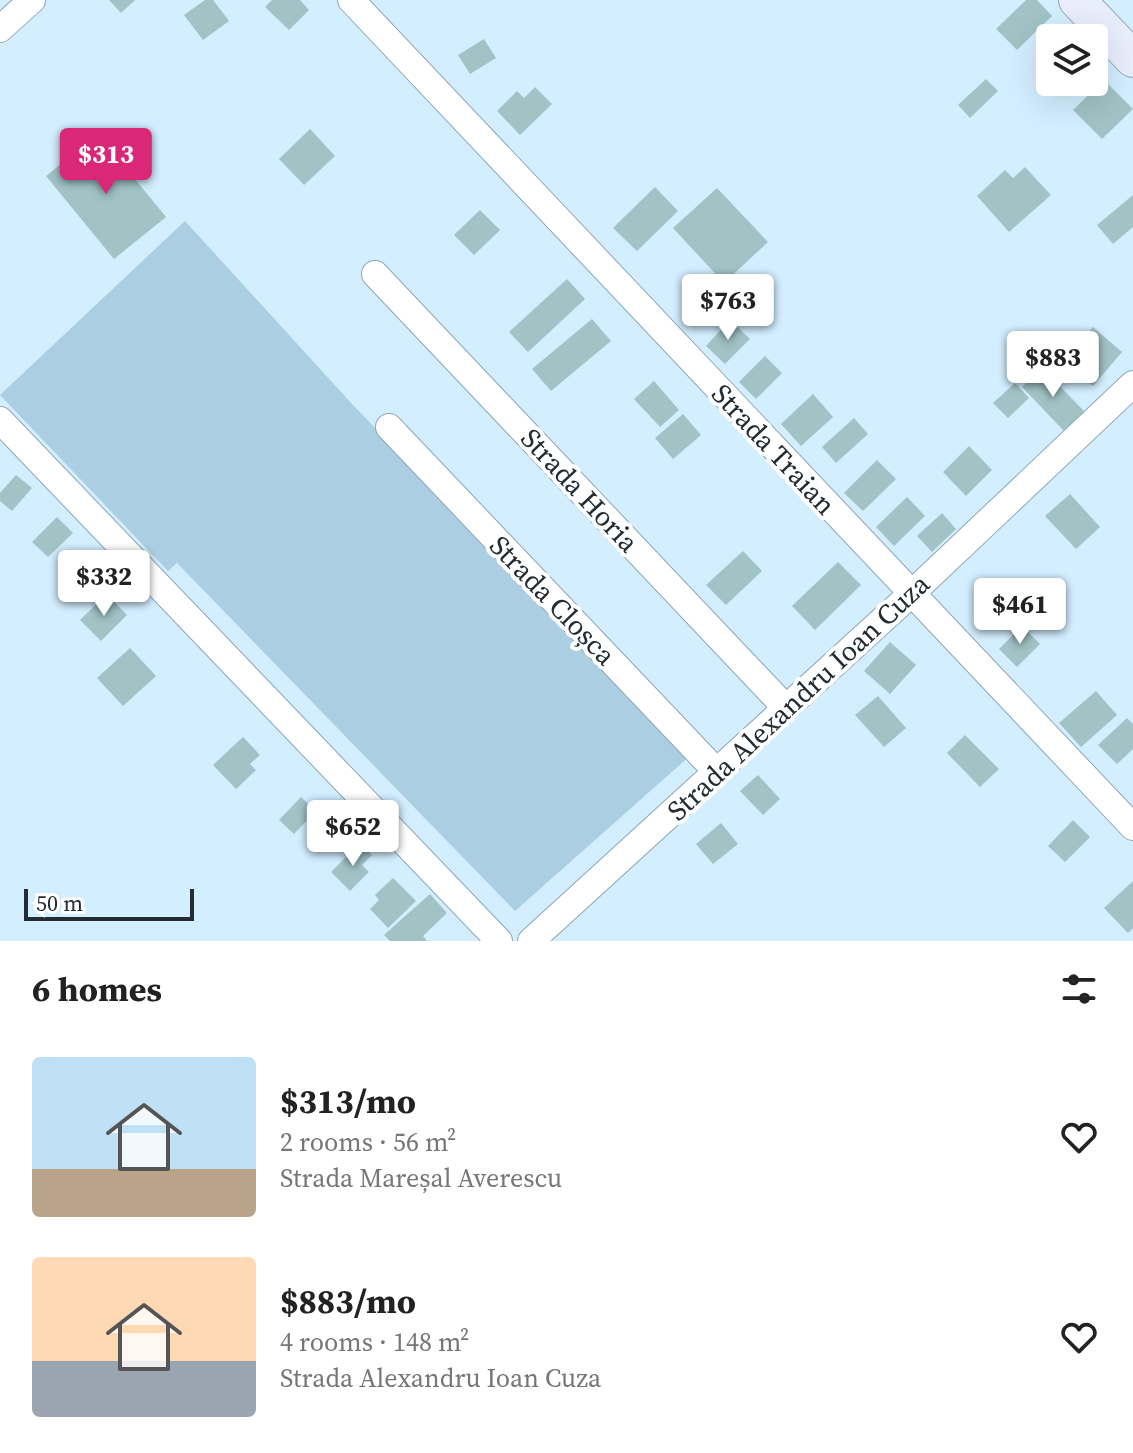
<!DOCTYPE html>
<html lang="en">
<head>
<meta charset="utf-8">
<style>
  :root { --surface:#fff; --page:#f6f6f6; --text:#222; --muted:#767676; --accent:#db2777 }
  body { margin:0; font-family:"Source Serif 4",serif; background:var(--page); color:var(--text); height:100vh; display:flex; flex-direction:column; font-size:30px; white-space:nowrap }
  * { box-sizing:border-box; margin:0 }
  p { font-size:26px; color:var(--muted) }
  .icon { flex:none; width:44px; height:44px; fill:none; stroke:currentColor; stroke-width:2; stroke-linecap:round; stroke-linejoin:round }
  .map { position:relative; height:941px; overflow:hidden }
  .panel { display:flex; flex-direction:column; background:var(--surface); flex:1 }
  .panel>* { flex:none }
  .fabs { position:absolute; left:1036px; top:24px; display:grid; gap:16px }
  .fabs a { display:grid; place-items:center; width:72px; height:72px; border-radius:8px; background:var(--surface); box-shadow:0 8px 32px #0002; font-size:40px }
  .scale { position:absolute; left:24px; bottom:20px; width:170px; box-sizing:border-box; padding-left:8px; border:4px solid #222c32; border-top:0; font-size:22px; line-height:28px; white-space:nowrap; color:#222c32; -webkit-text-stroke:6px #fff; paint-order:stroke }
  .price { position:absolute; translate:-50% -68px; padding:0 18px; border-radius:8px; background:#fff; color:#222; font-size:26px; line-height:52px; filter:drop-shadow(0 2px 4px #0008) }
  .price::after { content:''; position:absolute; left:50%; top:48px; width:24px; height:18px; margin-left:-12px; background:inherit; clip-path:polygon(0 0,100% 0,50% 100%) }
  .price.active { background:var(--accent); color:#fff }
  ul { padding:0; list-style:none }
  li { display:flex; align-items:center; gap:24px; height:200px; padding:0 32px }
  li span { display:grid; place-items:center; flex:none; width:224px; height:160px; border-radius:8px; color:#555 }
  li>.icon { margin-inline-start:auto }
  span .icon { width:96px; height:96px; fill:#fffc; stroke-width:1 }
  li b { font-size:34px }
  h2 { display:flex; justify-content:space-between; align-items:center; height:96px; padding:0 32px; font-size:34px }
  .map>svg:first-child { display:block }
</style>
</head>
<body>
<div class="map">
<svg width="1133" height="941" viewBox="0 0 1133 941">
  <rect width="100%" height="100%" fill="#d3eeff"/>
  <polygon fill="#accee2" points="185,221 352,404 692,754 515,911 177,563 168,571 0,395"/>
  <g fill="#a1c3c5">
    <polygon points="109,0 135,0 121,13"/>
    <polygon points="205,0 213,0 229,21 203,40 184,15"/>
    <polygon points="272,0 300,0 309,10 289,30 265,7"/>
    <polygon points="1026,0 1037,0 1052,16 1017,50 996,29"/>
    <polygon points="484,39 496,58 470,74 458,55"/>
    <polygon points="986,79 998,91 970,118 958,105"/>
    <polygon points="1104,80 1133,109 1102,139 1073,110"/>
    <polygon points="535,87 552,104 520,135 497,111 517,91 524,98"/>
    <polygon points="310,129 335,156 304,185 279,159"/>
    <polygon points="98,134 166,217 114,259 46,176"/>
    <polygon points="1025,167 1051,195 1009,232 977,196 1005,170 1013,178"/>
    <polygon points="655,187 678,211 637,251 613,228"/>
    <polygon points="717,188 768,242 724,283 673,228"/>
    <polygon points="1133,195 1133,227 1113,244 1097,225"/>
    <polygon points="480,210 500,230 474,255 454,235"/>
    <polygon points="567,279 585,299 528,352 509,332"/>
    <polygon points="592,319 611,341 551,391 532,369"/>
    <polygon points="730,320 750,339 725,364 706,346"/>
    <polygon points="1093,327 1122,352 1093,386 1064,361"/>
    <polygon points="765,356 782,373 756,399 739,382"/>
    <polygon points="1042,368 1084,411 1064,431 1022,387"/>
    <polygon points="654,381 679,410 660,427 634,399"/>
    <polygon points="1015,383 1029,398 1008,418 993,403"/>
    <polygon points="813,394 833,417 801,446 781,424"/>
    <polygon points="683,414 701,435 673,459 655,438"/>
    <polygon points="854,418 868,434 836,463 822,447"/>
    <polygon points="969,446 992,470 966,496 943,472"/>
    <polygon points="877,460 896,479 863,511 844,493"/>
    <polygon points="16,475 32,488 12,511 0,501 0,493"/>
    <polygon points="1070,494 1100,527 1076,549 1045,516"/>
    <polygon points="907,497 925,516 894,546 876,527"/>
    <polygon points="942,513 956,529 932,552 917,536"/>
    <polygon points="57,517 73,533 48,557 32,542"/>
    <polygon points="743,551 762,571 726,605 706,585"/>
    <polygon points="838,562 861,585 815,630 792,606"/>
    <polygon points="107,594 127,615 101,641 80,620"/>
    <polygon points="1022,626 1040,644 1017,667 999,649"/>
    <polygon points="890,642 916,665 890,694 864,671"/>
    <polygon points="130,648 156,676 123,706 97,678"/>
    <polygon points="1096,691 1117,715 1081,747 1059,723"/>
    <polygon points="878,696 906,728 884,747 855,715"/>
    <polygon points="1127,718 1133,724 1133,749 1117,764 1098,745"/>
    <polygon points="965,735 999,769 980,787 947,753"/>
    <polygon points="243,737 260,755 250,764 256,770 236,789 213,765"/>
    <polygon points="758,775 780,799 763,815 740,791"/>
    <polygon points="301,797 316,811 294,834 279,820"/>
    <polygon points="1073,820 1090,837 1065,862 1048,846"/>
    <polygon points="721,823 738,844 713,864 696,844"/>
    <polygon points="360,843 372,855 362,865 369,872 350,891 331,872"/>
    <polygon points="393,878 416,901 388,928 370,909 379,900 375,895"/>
    <polygon points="1133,881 1133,928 1128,933 1104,908"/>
    <polygon points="430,894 447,913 423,936 427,941 390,941 384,935"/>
  </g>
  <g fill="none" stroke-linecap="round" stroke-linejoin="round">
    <defs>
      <g id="minor">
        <polyline points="351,0 1133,827"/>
        <polyline points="0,29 32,0"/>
        <polyline points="375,274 785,707"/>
        <polyline points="0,420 499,941"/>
        <polyline points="389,427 717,772"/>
        <polyline points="531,941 911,594 1133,384"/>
      </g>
      <polyline id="secondary" points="1077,0 1133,59"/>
    </defs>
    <use href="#minor" stroke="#8da6b6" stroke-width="28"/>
    <use href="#secondary" stroke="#8da6b6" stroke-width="38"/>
    <use href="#minor" stroke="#fff" stroke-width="26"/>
    <use href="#secondary" stroke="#e9eefc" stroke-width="36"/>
  </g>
  <g text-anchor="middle" stroke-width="8" stroke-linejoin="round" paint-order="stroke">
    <g font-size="28" fill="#222c32" stroke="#fff">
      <text transform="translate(774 449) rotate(47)" y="10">Strada Traian</text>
      <text transform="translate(580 490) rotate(47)" y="10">Strada Horia</text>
      <text transform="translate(553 600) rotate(46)" y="10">Strada Cloșca</text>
      <text transform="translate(798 697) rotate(-43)" y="10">Strada Alexandru Ioan Cuza</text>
    </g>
  </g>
</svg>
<div class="fabs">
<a><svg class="icon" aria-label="layers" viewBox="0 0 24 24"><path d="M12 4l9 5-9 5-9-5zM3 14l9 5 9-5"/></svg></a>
</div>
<div class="scale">50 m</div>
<b class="price active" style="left:106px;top:196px">$313</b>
<b class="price" style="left:728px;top:342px">$763</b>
<b class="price" style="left:1053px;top:399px">$883</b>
<b class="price" style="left:104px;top:618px">$332</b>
<b class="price" style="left:1020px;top:646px">$461</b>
<b class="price" style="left:353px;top:868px">$652</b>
</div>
<section class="panel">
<h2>6 homes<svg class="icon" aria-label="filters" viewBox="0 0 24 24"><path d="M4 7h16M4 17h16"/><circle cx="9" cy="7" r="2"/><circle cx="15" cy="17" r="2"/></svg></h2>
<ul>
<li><span style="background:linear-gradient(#bfe0f5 70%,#b9a48a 0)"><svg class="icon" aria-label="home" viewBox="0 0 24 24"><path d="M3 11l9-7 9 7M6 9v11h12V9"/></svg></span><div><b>$313/mo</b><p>2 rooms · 56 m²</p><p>Strada Mareșal Averescu</p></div><svg class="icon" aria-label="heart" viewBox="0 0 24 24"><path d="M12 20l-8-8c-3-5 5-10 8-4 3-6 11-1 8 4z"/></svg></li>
<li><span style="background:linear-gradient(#ffd9b3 65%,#9aa5b1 0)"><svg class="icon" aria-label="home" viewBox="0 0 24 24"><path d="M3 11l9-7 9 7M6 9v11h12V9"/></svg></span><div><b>$883/mo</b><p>4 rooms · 148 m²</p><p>Strada Alexandru Ioan Cuza</p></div><svg class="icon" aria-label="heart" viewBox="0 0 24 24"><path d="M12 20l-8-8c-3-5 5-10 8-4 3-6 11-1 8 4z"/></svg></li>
</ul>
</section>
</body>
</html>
